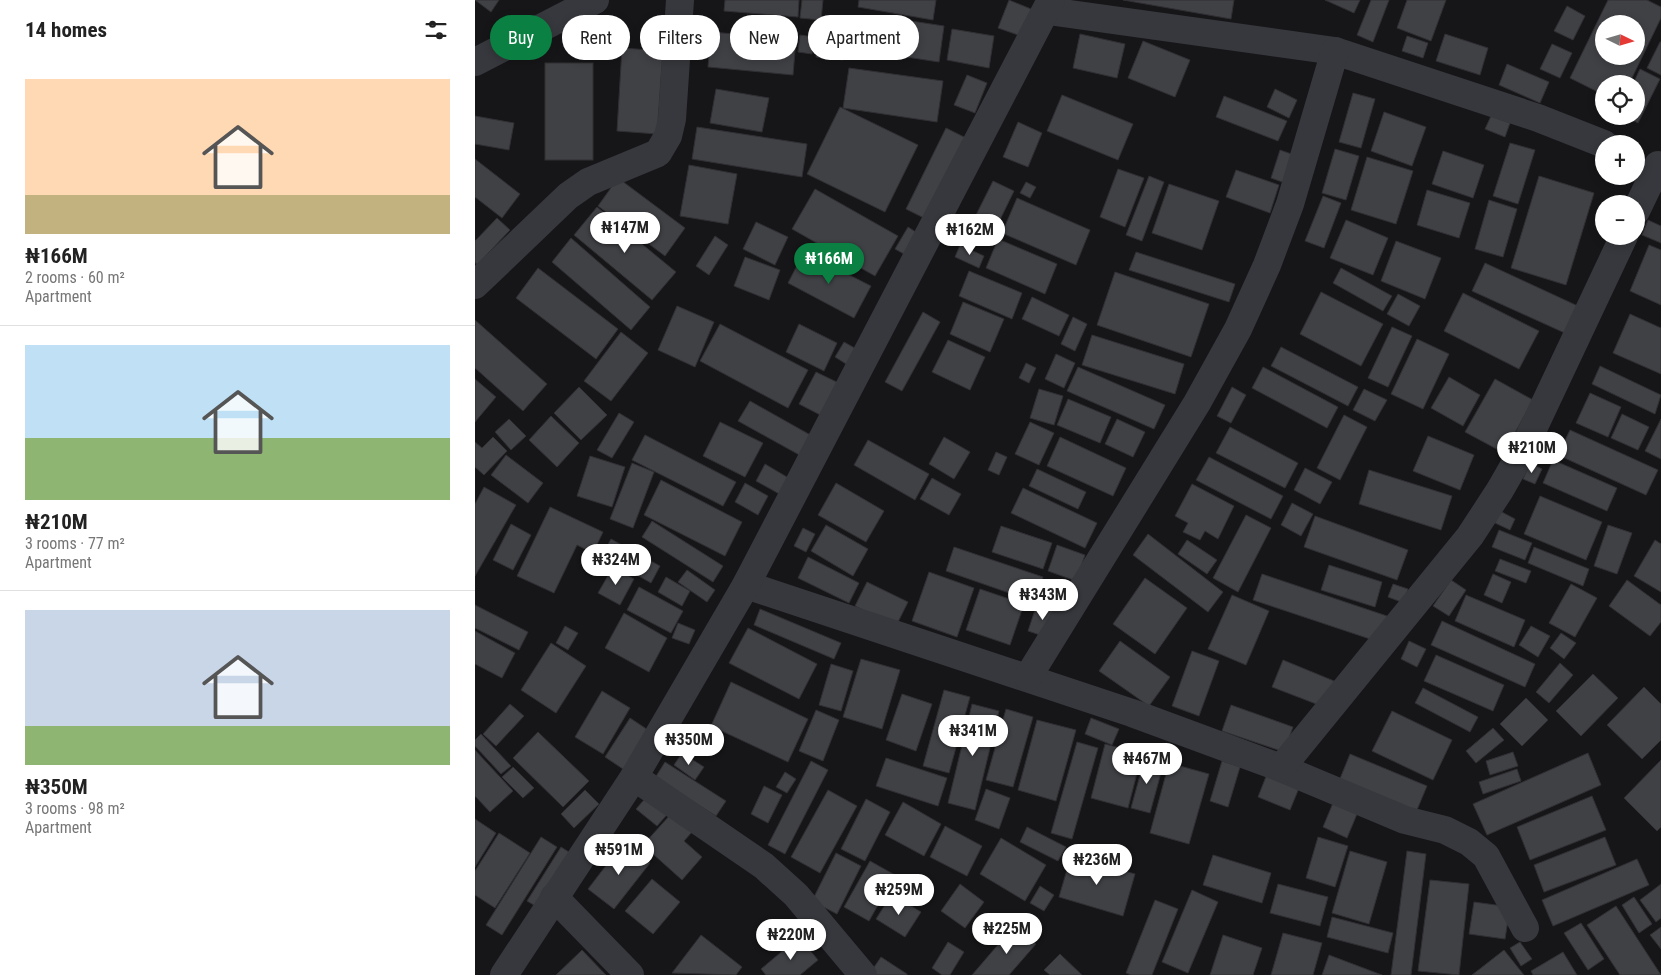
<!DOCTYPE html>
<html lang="en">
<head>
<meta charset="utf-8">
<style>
  :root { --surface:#fff; --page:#f6f6f6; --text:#222; --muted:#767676; --line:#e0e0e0; --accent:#0b8043 }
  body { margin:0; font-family:"Roboto Condensed",sans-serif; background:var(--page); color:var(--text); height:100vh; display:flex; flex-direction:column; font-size:19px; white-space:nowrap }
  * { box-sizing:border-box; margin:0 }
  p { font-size:16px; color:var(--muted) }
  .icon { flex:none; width:28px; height:28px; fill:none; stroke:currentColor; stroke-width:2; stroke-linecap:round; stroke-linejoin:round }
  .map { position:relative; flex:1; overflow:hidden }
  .panel { display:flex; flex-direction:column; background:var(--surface); width:475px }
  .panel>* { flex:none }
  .guide { position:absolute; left:15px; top:15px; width:475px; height:45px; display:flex; gap:10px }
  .needle { width:32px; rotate:95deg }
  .tools { position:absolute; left:1120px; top:15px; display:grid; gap:10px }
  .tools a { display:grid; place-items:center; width:50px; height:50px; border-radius:50%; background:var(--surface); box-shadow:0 2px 8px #0003; font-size:25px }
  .price { position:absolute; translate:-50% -42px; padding:0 11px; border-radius:18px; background:#fff; color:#222; font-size:16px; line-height:32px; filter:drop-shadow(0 1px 2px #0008) }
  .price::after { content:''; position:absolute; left:50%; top:30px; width:15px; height:11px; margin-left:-8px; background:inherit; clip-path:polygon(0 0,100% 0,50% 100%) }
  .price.current { background:var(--accent); color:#fff }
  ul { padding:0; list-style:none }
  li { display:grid; align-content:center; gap:10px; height:265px; padding:0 25px }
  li+li { border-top:1px solid var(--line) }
  li span { display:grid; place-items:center; height:155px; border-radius:0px; color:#555 }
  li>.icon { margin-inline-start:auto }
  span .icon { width:90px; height:90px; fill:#fffc; stroke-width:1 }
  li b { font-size:21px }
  h2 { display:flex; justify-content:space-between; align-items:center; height:60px; padding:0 25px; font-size:21px }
  .chip { padding:0 18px; border-radius:22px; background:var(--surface); box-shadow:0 2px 8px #0003; font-size:18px; line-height:45px }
  .chip.current { background:var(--accent); color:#fff }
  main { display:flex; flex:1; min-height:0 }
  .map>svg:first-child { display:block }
</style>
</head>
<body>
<main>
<section class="panel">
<h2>14 homes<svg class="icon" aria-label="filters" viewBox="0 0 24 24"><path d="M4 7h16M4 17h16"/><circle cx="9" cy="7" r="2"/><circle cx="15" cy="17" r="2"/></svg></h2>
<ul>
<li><span style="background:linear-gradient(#ffd9b3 75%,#c2b280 0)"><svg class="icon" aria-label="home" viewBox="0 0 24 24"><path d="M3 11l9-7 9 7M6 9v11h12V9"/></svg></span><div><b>₦166M</b><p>2 rooms · 60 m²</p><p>Apartment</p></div></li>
<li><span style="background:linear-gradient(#bfe0f5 60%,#8fb573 0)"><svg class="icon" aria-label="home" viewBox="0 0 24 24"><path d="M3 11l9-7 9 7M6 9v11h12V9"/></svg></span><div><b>₦210M</b><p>3 rooms · 77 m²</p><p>Apartment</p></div></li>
<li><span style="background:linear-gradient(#c9d6e8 75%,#8fb573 0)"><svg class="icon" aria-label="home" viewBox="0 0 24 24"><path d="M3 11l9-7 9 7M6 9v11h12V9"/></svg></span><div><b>₦350M</b><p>3 rooms · 98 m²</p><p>Apartment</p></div></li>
</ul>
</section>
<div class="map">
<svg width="1186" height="975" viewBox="0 0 1186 975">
  <rect width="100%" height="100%" fill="#161618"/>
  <g fill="#404145" stroke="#303034" fill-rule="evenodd">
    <polygon points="0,0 24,0 16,12"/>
    <polygon points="250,0 324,0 323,17 249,11"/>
    <polygon points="327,0 348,0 346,20 325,18"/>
    <polygon points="384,0 461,0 458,20 383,7"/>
    <polygon points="534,0 556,9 546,36 523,28"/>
    <polygon points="648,0 759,0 756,19"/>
    <polygon points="850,0 885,0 879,13"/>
    <polygon points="896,0 914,0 898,42 882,35"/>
    <polygon points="932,0 971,0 956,41 922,28"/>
    <path d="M1133 0H1172L1186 7V18L1154 84H1129V95L1095 78ZM1129 24H1161V56H1129Z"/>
    <polygon points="1092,6 1110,16 1098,40 1079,31"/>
    <polygon points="410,17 469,26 464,62 405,53"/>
    <polygon points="477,29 519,36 514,68 472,60"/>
    <polygon points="236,32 321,39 318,75 233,67"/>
    <polygon points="344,34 370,36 368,60 341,57"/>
    <polygon points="605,34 650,44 642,78 598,68"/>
    <polygon points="970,34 1013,48 1005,75 961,61"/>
    <polygon points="325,35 339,37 337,54 323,52"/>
    <polygon points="932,36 953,43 948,58 927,51"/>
    <polygon points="668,41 715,60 700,97 653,78"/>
    <polygon points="1185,42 1186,42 1186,75 1172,68"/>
    <polygon points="1077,44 1097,53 1085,78 1065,69"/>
    <polygon points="147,48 188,51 182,134 142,131"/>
    <rect x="70" y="63" width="48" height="97"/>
    <polygon points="1032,64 1074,82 1065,103 1024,85"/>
    <polygon points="374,68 468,81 462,122 368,108"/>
    <polygon points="1165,69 1185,79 1163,123 1150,116 1161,116 1161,84 1158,84"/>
    <polygon points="492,75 512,83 500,113 479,105"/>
    <polygon points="241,89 294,98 287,132 235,123"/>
    <polygon points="800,89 822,100 814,118 792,107"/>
    <polygon points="878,93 900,99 886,148 864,142"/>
    <polygon points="587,95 658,124 643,160 572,131"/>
    <polygon points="749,96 812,121 803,141 741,117"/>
    <polygon points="365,107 443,145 410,212 332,174"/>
    <polygon points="909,112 951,127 937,166 896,151"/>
    <polygon points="0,116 39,123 34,150 0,144"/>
    <polygon points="1016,116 1035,123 1030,137 1010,129"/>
    <polygon points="543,122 567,133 553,167 528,157"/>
    <polygon points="222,127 332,144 327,177 217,159"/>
    <polygon points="471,128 497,141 457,222 431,209"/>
    <polygon points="1035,143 1060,150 1043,204 1018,196"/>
    <polygon points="860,149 884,156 871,200 847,193"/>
    <polygon points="805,150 822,156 813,184 796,178"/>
    <polygon points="968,151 1009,165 998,198 957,184"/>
    <polygon points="892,157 938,171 921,224 876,210"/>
    <polygon points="0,159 45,194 27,218 0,197"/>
    <polygon points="214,165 262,174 253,224 205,216"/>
    <polygon points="643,169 669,178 650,227 625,217"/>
    <polygon points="761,170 804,185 795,213 751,197"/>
    <polygon points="674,176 689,182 667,241 651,235"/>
    <polygon points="1064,176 1119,193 1091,285 1036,268"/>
    <polygon points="143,178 210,228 190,256 123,206"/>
    <polygon points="518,181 539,191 521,228 500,217"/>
    <polygon points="551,182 561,187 555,198 545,193"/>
    <polygon points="694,184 744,201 727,250 677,233"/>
    <polygon points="340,189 423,236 400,276 317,229"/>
    <polygon points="952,190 995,203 984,238 942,225"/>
    <polygon points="848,196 866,203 849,248 830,241"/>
    <polygon points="542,198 615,230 601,265 527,233"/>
    <polygon points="1014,200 1042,209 1028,257 1000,249"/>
    <polygon points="122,207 201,272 177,300 99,235"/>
    <polygon points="22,218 35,230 2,265 0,262 0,241"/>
    <polygon points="871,220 913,238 898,275 855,258"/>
    <polygon points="1173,220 1186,226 1186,243 1167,235"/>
    <polygon points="281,222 313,237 300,265 268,249"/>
    <polygon points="433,227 450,238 438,259 420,249"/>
    <polygon points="240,236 253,245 234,275 221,266"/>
    <polygon points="96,238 175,307 156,330 77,262"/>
    <polygon points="523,239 582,264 570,294 511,268"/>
    <polygon points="921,241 966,258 950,299 906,281"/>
    <polygon points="485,245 509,256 504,268 480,257"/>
    <polygon points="1174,245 1186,250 1186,305 1155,291"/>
    <polygon points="329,252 396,286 379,318 313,283"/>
    <polygon points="661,252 760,284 754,302 654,270"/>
    <polygon points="270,257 305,270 294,300 259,286"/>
    <polygon points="1010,263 1105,307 1092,334 997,291"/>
    <polygon points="63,268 143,329 121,359 41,298"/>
    <polygon points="866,268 917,296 908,311 858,283"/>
    <polygon points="494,271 547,293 537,319 484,296"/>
    <polygon points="640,272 734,304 716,357 622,325"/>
    <polygon points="846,292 908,324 886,366 825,334"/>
    <polygon points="988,293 1064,331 1044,369 969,331"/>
    <polygon points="923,294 945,306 934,326 912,314"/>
    <polygon points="557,297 594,315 584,336 547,319"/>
    <polygon points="488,302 529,319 515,352 475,334"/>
    <polygon points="202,306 239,322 220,367 183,350"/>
    <polygon points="448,312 465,322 427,391 410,382"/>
    <polygon points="1155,314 1186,328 1186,374 1138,353"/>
    <polygon points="598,317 612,324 600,351 586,344"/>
    <polygon points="0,320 72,384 48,411 0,368"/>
    <polygon points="245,324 333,370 313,408 225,361"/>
    <polygon points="324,324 362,343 349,371 311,352"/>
    <polygon points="917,327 937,336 913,387 893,378"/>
    <polygon points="146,332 173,353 136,401 109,381"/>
    <polygon points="617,335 709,364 700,394 607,365"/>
    <polygon points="942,339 974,354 948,409 916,394"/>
    <polygon points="473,340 510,357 495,390 457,372"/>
    <polygon points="369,342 385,351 376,367 360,357"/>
    <polygon points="806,347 883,387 873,406 796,366"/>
    <polygon points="581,354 600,363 589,388 570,379"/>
    <polygon points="551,363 561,368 554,383 544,378"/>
    <polygon points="1125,366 1186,395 1180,414 1117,384"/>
    <polygon points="603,367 690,405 679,429 592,391"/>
    <polygon points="788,367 863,407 852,428 777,388"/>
    <polygon points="341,372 372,387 355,420 324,404"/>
    <polygon points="974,377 1005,395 988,426 956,408"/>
    <polygon points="0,379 21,397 0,422"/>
    <polygon points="1020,379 1058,400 1029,453 990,432"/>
    <polygon points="104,387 132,415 106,440 79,413"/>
    <polygon points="757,387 771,395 756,423 742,416"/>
    <polygon points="564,389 588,396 579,425 555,418"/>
    <polygon points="889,389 912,400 900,421 878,410"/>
    <polygon points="1115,393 1146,407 1133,437 1101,423"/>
    <polygon points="593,399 636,417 625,443 582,425"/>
    <polygon points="275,401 339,437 328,457 263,421"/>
    <polygon points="144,413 159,422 137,458 122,450"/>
    <polygon points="1147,414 1174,427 1163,450 1136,438"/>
    <polygon points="869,415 892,427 865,480 842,468"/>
    <polygon points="76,416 104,443 82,467 54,440"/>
    <polygon points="34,419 51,436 36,450 20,432"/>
    <polygon points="642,419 670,432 658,457 630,444"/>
    <polygon points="1186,419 1186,459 1170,451"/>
    <polygon points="245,422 288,443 270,477 228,456"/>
    <polygon points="555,422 579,433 564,465 540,454"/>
    <polygon points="755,427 823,463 810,488 741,453"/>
    <polygon points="1095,430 1183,470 1171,495 1083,455"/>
    <polygon points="170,435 261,482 248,506 157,460"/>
    <polygon points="953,436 999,455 985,490 938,471"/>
    <polygon points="18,437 32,451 9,475 0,467 0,442 7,448"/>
    <polygon points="469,437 495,452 479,479 454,464"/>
    <polygon points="585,437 651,468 638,496 572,466"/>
    <polygon points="393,440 454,474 440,500 379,465"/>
    <polygon points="521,452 532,457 524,475 513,470"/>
    <polygon points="31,455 68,483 53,503 16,475"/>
    <polygon points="115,456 150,467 137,507 102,496"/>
    <polygon points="734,457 808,496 796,519 721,480"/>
    <polygon points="1078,460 1142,488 1132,511 1068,483"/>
    <polygon points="157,463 179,472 158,528 135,519"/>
    <polygon points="1055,463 1067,469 1060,484 1048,479"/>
    <polygon points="290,464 317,480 308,496 281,481"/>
    <polygon points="830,468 857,482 845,504 819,490"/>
    <polygon points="562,469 611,492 603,509 554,486"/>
    <polygon points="894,470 977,496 966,530 884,504"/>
    <polygon points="457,478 486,494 474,515 445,499"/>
    <polygon points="186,480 267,522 250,556 169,515"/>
    <polygon points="270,483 293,496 283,515 260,502"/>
    <polygon points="361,483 409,511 391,542 343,515"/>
    <polygon points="717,484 759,506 743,539 730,531 725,540 708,532 713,523 700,516"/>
    <polygon points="9,487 41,505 0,576 0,504"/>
    <polygon points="548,488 622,523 610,548 536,513"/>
    <polygon points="1065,496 1127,522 1111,560 1049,534"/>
    <polygon points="817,503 838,514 826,536 806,525"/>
    <polygon points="75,507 128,532 118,553 102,545 79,593 42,576"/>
    <polygon points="1025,511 1040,519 1035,530 1020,523"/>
    <polygon points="771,515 796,528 763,592 738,578"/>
    <polygon points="840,516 933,550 922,580 829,547"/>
    <polygon points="177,521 248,566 238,582 167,537"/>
    <polygon points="36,524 56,535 38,570 18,560"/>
    <polygon points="351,525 393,549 378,576 336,551"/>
    <polygon points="1133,525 1157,533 1142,574 1119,566"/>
    <polygon points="526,526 577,543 568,569 517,552"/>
    <polygon points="328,528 340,534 331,552 319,546"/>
    <polygon points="1024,530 1057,543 1050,560 1017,547"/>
    <polygon points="673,534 748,592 733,612 658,555"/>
    <polygon points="136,539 185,566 176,583 127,555"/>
    <polygon points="712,540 742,560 732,574 703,554"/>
    <polygon points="1180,540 1186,544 1186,592 1159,576"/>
    <polygon points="582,545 610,555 601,581 573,571"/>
    <polygon points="479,547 568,577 560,602 471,571"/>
    <polygon points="1059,547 1114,569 1108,586 1053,563"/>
    <polygon points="333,557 384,583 374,603 323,578"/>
    <polygon points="1025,559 1056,571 1051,583 1020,571"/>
    <polygon points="854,565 907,582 900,607 846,590"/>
    <polygon points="138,567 159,579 145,605 123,593"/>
    <polygon points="212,570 240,590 232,602 203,582"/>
    <polygon points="454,572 499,588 482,637 437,621"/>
    <polygon points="787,574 912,616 904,642 778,600"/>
    <polygon points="1018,574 1036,582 1027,603 1009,595"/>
    <polygon points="191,577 215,591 207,606 183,592"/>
    <polygon points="670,578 712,608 680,654 638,624"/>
    <polygon points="976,580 991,590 974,616 958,606"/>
    <polygon points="1152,580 1186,605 1186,622 1175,636 1134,606"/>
    <polygon points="392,582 433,602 421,626 380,606"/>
    <polygon points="918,584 933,589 929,603 913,597"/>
    <polygon points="1096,584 1122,598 1100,637 1074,623"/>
    <polygon points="164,587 208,611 196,633 152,610"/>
    <polygon points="505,589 549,604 535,645 491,630"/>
    <polygon points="757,595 794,611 771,665 733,649"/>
    <polygon points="991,595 1050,620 1039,647 980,621"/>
    <polygon points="562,604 583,611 574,638 553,631"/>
    <polygon points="0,605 53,632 44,650 0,628"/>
    <polygon points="285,609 366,643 359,659 279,625"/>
    <polygon points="149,613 192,638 174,672 130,648"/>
    <polygon points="967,621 1060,664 1050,687 956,645"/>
    <polygon points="203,623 220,630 214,644 197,638"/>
    <polygon points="90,626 103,633 93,650 81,643"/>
    <polygon points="1056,626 1075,636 1063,657 1044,645"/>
    <polygon points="273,628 342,664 324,699 254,663"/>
    <polygon points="0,631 40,653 27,678 0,664"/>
    <polygon points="1086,633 1101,643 1089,659 1075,648"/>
    <polygon points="645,641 695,677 674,706 624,671"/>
    <polygon points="934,641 951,649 942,667 926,659"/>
    <polygon points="76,643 111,666 81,713 46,690"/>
    <polygon points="717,651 744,661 724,716 697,706"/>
    <polygon points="961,655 1029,685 1018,711 949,681"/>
    <polygon points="386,659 425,670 407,729 368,717"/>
    <polygon points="808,660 859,681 849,707 797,687"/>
    <polygon points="1085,663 1098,675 1074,703 1061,692"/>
    <polygon points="356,664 378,671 366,711 344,705"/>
    <polygon points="1118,674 1143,698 1106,736 1081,711"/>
    <polygon points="256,682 333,719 313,762 236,726"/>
    <polygon points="1169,687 1186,704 1186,740 1167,759 1132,725"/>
    <polygon points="948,688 1003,717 995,732 940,703"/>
    <polygon points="469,690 495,697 474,773 448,766"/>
    <polygon points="127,691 155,708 128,754 100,737"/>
    <polygon points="427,694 457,704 441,751 411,740"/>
    <polygon points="1051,698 1073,720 1047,746 1025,724"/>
    <polygon points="35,704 49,716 21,746 8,734"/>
    <polygon points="497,704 524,711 500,810 473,803"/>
    <polygon points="756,705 818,727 809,752 747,731"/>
    <polygon points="531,709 558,717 538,787 511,780"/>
    <polygon points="341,710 364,720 348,761 324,751"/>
    <polygon points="917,711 977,740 958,780 897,751"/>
    <polygon points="155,718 176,732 151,771 130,757"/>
    <polygon points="616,718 644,729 637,745 610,734"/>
    <polygon points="562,720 601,730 581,801 543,790"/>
    <polygon points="1018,728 1029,740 1001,763 991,751"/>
    <polygon points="63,732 114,781 88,807 38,758"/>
    <polygon points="6,734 36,766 26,774 0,746 0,740"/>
    <polygon points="602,742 623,748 597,839 576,833"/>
    <polygon points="630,744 667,754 653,808 616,798"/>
    <polygon points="0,750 38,791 15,812 0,796"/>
    <polygon points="1038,752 1043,766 1015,775 1011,761"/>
    <polygon points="207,753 229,767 220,780 199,765"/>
    <polygon points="1113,753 1126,785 1012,835 998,804"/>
    <polygon points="875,754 952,786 939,817 862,786"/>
    <polygon points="670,757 689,762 675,813 656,808"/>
    <polygon points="411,758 472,778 463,806 401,786"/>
    <polygon points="1186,760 1186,827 1182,831 1149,798"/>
    <polygon points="336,761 353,770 310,854 293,845"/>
    <polygon points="747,761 765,767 753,807 735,801"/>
    <polygon points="190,762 251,801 241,816 180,778"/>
    <polygon points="694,763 734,774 714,844 675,833"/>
    <polygon points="38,767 59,788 48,798 27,777"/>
    <polygon points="1042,769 1046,781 1008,794 1004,782"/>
    <polygon points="310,772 321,779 312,793 301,787"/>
    <polygon points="792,774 824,788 815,810 783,797"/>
    <polygon points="289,786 307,795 293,823 276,814"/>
    <polygon points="511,789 535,798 524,829 500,820"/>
    <polygon points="110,790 124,804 99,828 86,814"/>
    <polygon points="353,790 382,806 345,873 316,857"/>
    <polygon points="175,793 196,810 182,826 161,809"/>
    <polygon points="1117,796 1131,830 1055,860 1042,827"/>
    <polygon points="391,799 415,812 390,861 366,849"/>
    <polygon points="428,802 466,824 449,856 410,835"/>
    <polygon points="858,803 882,814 872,838 848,827"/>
    <polygon points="196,814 217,832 209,841 227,857 207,880 168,845"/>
    <polygon points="0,819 21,833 0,867"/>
    <polygon points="470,826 507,846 492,876 455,857"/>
    <polygon points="552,827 591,847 583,861 545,842"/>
    <polygon points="24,833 55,853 20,908 0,895 0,871"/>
    <polygon points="66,837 82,847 27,935 11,925"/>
    <polygon points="843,837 873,846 860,887 831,878"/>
    <polygon points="1130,837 1141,865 1069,892 1059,865"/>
    <polygon points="526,838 571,865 550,901 505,874"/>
    <polygon points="149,842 175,863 139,909 113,889"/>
    <polygon points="86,847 97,854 64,908 52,901"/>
    <polygon points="875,851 912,862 894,924 857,913"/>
    <polygon points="932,851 951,854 936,975 916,975"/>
    <polygon points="361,853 386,866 362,914 337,901"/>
    <polygon points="738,855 796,873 787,903 728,885"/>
    <polygon points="596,856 660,874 648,916 584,897"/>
    <polygon points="1162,859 1174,885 1078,926 1067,900"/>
    <polygon points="395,861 420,875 394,921 369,907"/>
    <polygon points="177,879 205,902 178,934 150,911"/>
    <polygon points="955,880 994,884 984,975 943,971"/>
    <polygon points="485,884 509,902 490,928 466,911"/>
    <polygon points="803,884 853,897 845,926 795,913"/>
    <polygon points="1186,884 1186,918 1181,922 1165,900"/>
    <polygon points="565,886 579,895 569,911 555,903"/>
    <polygon points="717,890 743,902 713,973 687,962"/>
    <polygon points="417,894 446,912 430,937 401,919"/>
    <polygon points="1159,897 1177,924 1164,933 1147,905"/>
    <polygon points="680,900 703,909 677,975 656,975 651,973"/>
    <polygon points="999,902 1035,907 1030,939 994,934"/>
    <polygon points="1141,906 1186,975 1145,975 1112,925"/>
    <polygon points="857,917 918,933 913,953 852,937"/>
    <polygon points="1106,923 1129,959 1113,970 1089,933"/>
    <polygon points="539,926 561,944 534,975 497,975"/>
    <polygon points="1186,927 1186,949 1175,935"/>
    <polygon points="808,933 847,943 838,975 796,975"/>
    <polygon points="226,935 267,967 261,975 197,973"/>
    <polygon points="748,935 787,948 778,975 735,975"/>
    <polygon points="324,937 343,960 325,975 291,975 286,969"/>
    <polygon points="473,942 489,952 475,975 467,975 457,968"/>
    <polygon points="1045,942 1057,959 1046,966 1035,948"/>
    <polygon points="107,950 131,975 81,975"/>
    <polygon points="1029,950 1049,975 997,975"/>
    <polygon points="1088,952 1102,975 1058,975 1056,971"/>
    <polygon points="585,954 607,975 575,975 569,970"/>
    <polygon points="854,955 907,975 847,975"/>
    <polygon points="406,957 432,974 432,975 398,975 395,973"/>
  </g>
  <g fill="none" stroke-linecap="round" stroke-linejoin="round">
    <g stroke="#37383d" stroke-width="28">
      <polyline points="573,11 860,51 1063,118 1129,144"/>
      <polyline points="0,62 120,0"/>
      <polyline points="1161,211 1183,165"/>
      <polyline points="0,285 93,196 113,182 183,153 193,136 197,119 205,0"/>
      <polyline points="271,585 657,713 806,768 930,820 970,830 994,842 1011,856 1050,928"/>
      <polyline points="553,677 722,403 763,329 792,265 815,204 860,51"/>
      <polyline points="806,768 995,536 1025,490 1049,448 1149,236"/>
      <polyline points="159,777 289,866 321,895 388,975"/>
      <polyline points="79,897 155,975"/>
      <polyline points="29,975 159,777 271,585 576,0"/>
    </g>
  </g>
</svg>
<div class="tools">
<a><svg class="needle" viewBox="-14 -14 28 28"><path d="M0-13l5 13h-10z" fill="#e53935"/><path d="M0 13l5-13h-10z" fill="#767676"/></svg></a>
<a><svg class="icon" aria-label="locate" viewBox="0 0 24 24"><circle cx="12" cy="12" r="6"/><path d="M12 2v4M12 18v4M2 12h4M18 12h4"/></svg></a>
<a>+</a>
<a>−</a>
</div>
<b class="price" style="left:150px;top:254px">₦147M</b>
<b class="price" style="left:495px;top:256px">₦162M</b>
<b class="price current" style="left:354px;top:285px">₦166M</b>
<b class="price" style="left:1057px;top:474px">₦210M</b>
<b class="price" style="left:141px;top:586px">₦324M</b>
<b class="price" style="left:568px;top:621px">₦343M</b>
<b class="price" style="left:498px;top:757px">₦341M</b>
<b class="price" style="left:214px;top:766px">₦350M</b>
<b class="price" style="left:672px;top:785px">₦467M</b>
<b class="price" style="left:144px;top:876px">₦591M</b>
<b class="price" style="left:622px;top:886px">₦236M</b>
<b class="price" style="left:424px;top:916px">₦259M</b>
<b class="price" style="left:532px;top:955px">₦225M</b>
<b class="price" style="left:316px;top:961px">₦220M</b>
<div class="guide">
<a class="chip current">Buy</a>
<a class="chip">Rent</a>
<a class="chip">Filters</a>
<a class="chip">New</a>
<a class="chip">Apartment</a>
</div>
</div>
</main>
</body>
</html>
